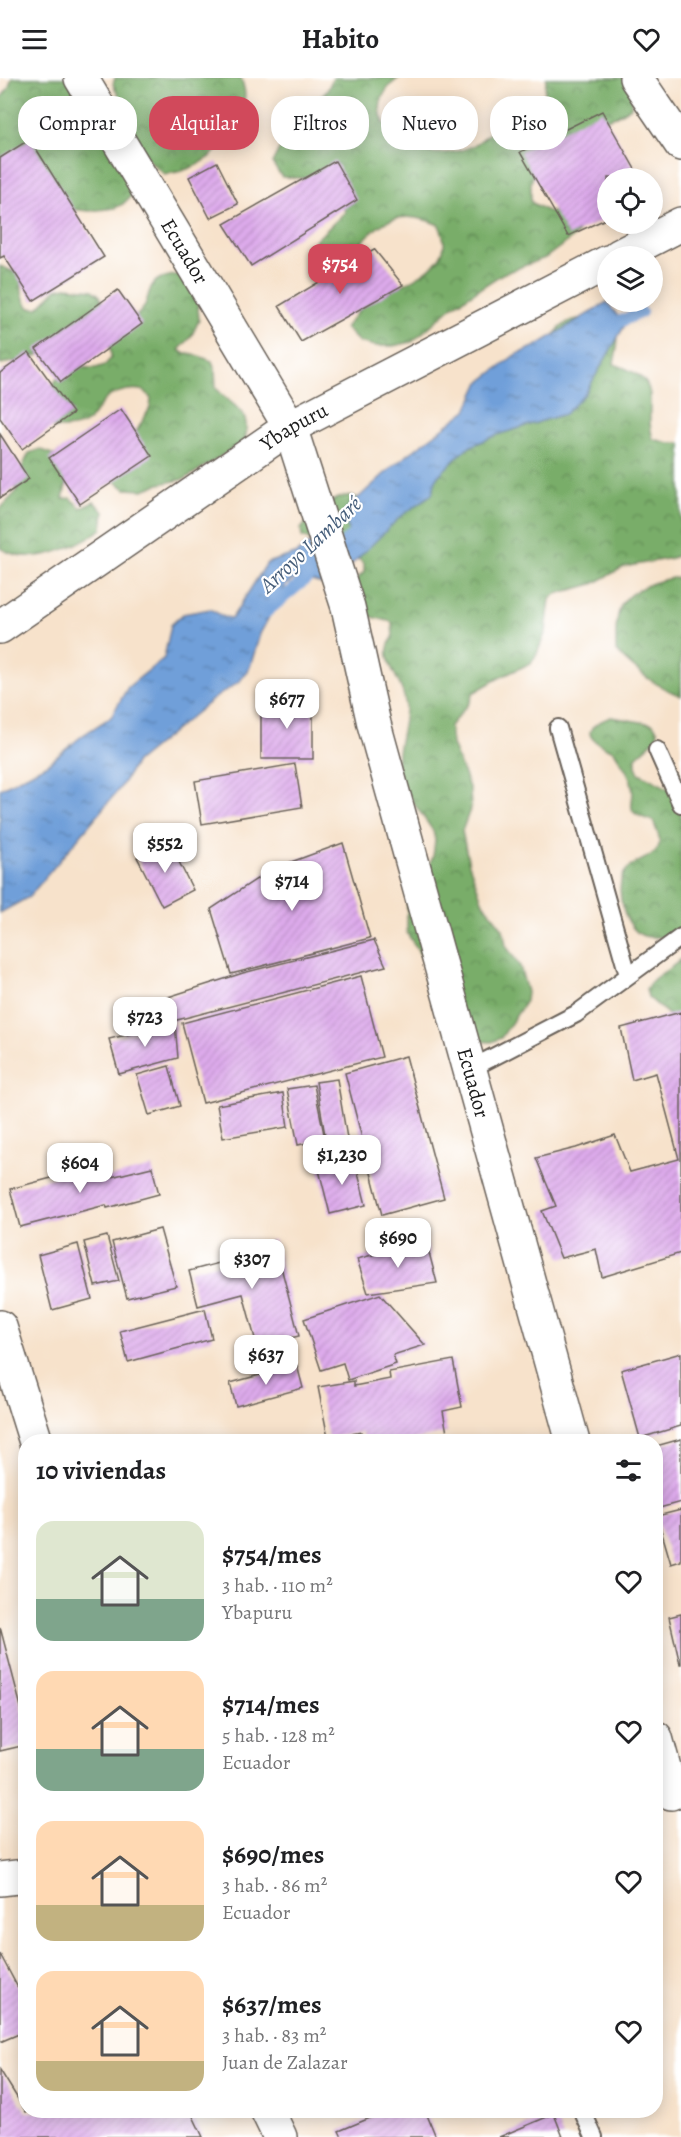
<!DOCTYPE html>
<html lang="es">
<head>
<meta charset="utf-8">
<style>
  :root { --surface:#fff; --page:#f6f6f6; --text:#202124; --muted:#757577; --accent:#d1495b }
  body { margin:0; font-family:Alegreya,serif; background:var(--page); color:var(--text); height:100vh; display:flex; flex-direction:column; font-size:22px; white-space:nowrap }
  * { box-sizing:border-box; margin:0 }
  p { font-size:20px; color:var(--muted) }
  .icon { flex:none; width:33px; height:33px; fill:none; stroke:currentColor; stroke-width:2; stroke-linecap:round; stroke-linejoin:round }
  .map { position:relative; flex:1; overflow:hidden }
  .side { position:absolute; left:18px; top:1356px; width:645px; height:684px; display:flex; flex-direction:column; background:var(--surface); border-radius:24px; box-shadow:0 3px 15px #0003 }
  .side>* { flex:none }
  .guide { position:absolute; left:18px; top:18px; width:645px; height:54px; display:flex; gap:12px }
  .controls { position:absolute; left:597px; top:90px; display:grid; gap:12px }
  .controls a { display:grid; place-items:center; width:66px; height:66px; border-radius:50%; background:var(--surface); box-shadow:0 3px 15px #0003; font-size:30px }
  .price { position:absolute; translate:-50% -51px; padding:0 14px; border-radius:12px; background:#fff; color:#222; font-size:20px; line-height:39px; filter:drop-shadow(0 2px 3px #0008) }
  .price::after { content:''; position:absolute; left:50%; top:36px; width:18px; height:14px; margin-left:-9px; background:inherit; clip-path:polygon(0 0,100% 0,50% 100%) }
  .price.selected { background:var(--accent); color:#fff }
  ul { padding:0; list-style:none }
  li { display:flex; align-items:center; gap:18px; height:150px; padding:0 18px }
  li span { display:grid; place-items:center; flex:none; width:168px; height:120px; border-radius:18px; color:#555 }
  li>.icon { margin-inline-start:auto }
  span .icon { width:72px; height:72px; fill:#fffc; stroke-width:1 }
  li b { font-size:26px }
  h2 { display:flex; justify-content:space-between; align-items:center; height:72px; padding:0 18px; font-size:26px }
  .tag { padding:0 21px; border-radius:24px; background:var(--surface); box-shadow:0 3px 15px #0003; font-size:21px; line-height:54px }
  .tag.selected { background:var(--accent); color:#fff }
  header { display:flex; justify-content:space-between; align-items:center; height:78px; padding:0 18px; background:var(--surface); font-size:27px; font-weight:600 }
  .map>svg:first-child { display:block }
</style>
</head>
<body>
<header><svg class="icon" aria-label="menu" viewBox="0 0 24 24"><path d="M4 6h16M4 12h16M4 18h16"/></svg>Habito<svg class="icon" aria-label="heart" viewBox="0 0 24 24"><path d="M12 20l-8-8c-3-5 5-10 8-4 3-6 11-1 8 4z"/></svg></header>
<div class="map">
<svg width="681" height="2059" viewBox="0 0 681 2059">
  <defs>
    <pattern id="forest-crowns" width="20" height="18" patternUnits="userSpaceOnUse" patternTransform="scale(1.5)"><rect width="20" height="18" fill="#79ad69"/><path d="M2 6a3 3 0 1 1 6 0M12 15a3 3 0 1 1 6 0" fill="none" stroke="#628c56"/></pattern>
    <pattern id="water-ripples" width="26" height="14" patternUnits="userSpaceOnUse" patternTransform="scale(1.5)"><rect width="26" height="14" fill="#709fd9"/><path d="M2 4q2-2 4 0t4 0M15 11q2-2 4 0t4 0" fill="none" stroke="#5b81af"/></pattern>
    <pattern id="building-hatch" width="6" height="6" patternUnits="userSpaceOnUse" patternTransform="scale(1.5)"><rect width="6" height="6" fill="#ddaaeb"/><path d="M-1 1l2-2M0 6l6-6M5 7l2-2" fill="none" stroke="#bd92c9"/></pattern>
  </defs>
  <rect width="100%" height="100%" fill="#fff"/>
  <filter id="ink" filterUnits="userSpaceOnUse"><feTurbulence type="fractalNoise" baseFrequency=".0167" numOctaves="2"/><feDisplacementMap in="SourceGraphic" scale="12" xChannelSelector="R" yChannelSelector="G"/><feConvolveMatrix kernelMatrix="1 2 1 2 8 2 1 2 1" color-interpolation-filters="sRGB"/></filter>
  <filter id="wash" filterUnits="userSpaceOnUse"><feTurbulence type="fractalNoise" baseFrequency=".008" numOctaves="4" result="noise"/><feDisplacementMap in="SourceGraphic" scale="24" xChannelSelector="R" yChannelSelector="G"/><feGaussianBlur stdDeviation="1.35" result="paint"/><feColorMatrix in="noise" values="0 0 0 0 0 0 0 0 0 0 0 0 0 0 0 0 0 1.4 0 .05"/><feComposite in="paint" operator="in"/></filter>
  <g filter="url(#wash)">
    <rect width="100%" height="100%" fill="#f7e2cb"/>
    <g fill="url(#forest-crowns)" stroke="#4a6442" stroke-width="1.5">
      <polygon points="12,0 96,0 141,95 130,119 123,126 115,130 89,133 70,131 0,83 0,21 8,11"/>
      <path d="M115 0H241C251 27 240 25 229 46 227 52 227 58 223 64 210 84 187 94 164 96L138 72 130 44 113 6Z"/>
      <path d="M333 0H399C360 28 388 65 426 74 438 77 450 75 462 72 476 69 485 58 496 50 511 37 528 27 545 15L546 0H625L632 10 631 29 616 38 599 43 536 86 531 105V124L549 134 568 132 585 142 576 157 545 180 502 196 453 228 412 264 393 268H375L359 264 345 250C352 240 360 230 370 223 390 211 445 194 444 165 444 159 441 152 439 147 391 126 374 150 344 184L324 178 315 163 345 134 341 117 332 102 282 99 272 85 297 36 313 26 327 13Z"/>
      <path d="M0 188 22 197C21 211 21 219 29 230H38L57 211 66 209 93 212 100 218 103 226 68 247 51 266 37 278 29 281 0 286Z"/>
      <path d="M182 196 197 216 199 242 191 259 179 272 185 276H194L212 283 215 291 216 310C233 330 252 331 245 363L185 401 159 406 143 412 125 411 110 399 150 330 151 321C150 320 147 315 146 314 136 308 114 314 106 321 99 327 95 337 88 343 79 351 54 352 43 347L48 314 63 292 72 289 96 290 105 287 111 280 110 262C121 253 132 244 141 233 147 227 147 219 150 212 155 198 169 198 182 196Z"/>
      <path d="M609 238C623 251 617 269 614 286 670 305 641 323 653 361L669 365H681V476L672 480 624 489 593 506 556 516 550 521 546 553 536 578 531 585 497 601 473 615 470 624 450 648 452 666 470 712 471 729 462 753 469 786 483 825 503 851 506 868 520 888 527 914 526 923 501 960 492 964 473 963 407 855V826L433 779 435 762 433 753C425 740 405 715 400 702 391 678 407 649 405 624 404 603 376 579 393 560L392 544 360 536 355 503 364 494V486L357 480 302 459 301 451C311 438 333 416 351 418 357 419 364 422 370 424L541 276C564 239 567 241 609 238Z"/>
      <path d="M40 371 59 379 69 393 63 421 70 420 81 430 94 424 104 434 102 451C74 470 32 490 0 470V431L17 413 15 404 29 375Z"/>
      <path d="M681 499V618C655 608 636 593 616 573 616 559 615 544 620 530 627 511 663 500 681 499Z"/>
      <path d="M611 639 653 646 658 653 656 661 636 679V688L639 695 681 717V861C669 857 656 861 644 858 625 852 613 810 625 794 632 783 652 781 658 770 662 761 656 751 653 743 617 732 639 728 631 703 628 693 620 683 614 673 588 663 578 651 611 639Z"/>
      <path d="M681 881V945L676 943 648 919 646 911C653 897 670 893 681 881Z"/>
    </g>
    <g fill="url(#water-ripples)" stroke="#465e7a" stroke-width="1.5">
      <polygon points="607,224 625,247 585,316 565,336 497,357 467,370 437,399 432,416 400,439 344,494 329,485 353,465 346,444 345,432 393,388 467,332 480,304 515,277 536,268"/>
      <polygon points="331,451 317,484 322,506 297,499 286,507 260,556 250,589 240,603 212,622 136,684 120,710 29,819 0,835 0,711 49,685 83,657 111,639 128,609 164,580 171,547 183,536 210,531 224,539 232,540 267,485 295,476"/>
    </g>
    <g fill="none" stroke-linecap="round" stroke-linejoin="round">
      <g stroke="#709fd9" stroke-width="12">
        <polyline points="606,250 641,234"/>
        <polyline points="264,536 313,495 363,447"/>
      </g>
    </g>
    <g id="blocks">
      <g fill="url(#building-hatch)">
        <polygon points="602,33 640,100 608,100 608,140 568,158 520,74"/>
        <polygon points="30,61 104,179 33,223 4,178 0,180 0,80"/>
        <polygon points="335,83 357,122 251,188 224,146"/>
        <polygon points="217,84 238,126 210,140 189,99"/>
        <polygon points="374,171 403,207 301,264 279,228"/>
        <polygon points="118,212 142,246 61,304 36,271"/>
        <polygon points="29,274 73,335 22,371 0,340 0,295"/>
        <polygon points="121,331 152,378 80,426 49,380"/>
        <polygon points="0,356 29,401 0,420"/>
        <rect x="261" y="622" width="52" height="59"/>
        <polygon points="295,686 302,729 202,746 195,703"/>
        <polygon points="169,764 193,812 162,828 137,779"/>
        <polygon points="343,765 370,860 231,896 211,831 272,791"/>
        <polygon points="374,862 386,888 123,956 118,935 243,895"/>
        <polygon points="361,898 382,979 203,1025 182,945"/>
        <polygon points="681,934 681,1175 602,1199 596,1171 561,1180 542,1133 556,1128 536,1080 576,1070 615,1057 630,1094 679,1081 656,995 632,1002 621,950"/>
        <polygon points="175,945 178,980 119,996 109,961"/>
        <polygon points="406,978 444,1120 382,1137 345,995"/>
        <polygon points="169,988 180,1028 149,1037 137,997"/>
        <polygon points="337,1001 348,1066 327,1069 316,1004"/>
        <polygon points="314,1007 325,1061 298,1067 287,1011"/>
        <polygon points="283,1015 288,1049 223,1060 217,1027"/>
        <polygon points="354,1079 366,1127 330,1136 318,1088"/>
        <polygon points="100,1087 103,1101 152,1089 159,1116 107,1130 106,1127 20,1149 10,1111"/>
        <polygon points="160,1151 176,1208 127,1220 112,1164"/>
        <polygon points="107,1158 119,1203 95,1208 84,1164"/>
        <polygon points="274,1162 299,1258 257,1268 243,1216 198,1228 189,1193 234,1181 232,1173"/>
        <polygon points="426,1163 437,1205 368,1215 357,1181"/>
        <polygon points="78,1166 92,1221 52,1232 38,1177"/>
        <polygon points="380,1216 425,1267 393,1277 396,1286 348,1302 343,1285 321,1292 304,1241"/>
        <polygon points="205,1231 212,1261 128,1284 120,1253"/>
        <polygon points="681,1275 681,1348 640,1360 621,1292"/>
        <polygon points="453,1282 462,1329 443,1333 447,1355 401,1364 364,1364 362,1354 328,1360 318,1309 354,1303 354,1308 390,1301 389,1294"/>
        <polygon points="297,1287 303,1310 236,1328 230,1305"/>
        <polygon points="681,1361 681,1424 656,1431 656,1368"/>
        <polygon points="681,1432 681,1483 671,1486 657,1438"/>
        <polygon points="681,1536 681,1586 680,1586 669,1539"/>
        <polygon points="0,1549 26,1648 26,1667 0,1673"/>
        <polygon points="0,1876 26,1925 26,1953 0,1964"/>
        <polygon points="0,1992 26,2034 190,2032 203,2059 0,2059"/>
        <polygon points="389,2032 425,2032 436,2059 342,2059 339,2053"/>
        <polygon points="554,2036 563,2059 499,2059"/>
      </g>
    </g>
  </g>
  <g filter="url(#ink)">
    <use href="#blocks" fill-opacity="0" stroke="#696159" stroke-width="1.5"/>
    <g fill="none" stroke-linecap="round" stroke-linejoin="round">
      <defs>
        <g id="lane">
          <polyline points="558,650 628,897"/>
          <polyline points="657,672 681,726"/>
          <polyline points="470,991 576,936 681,859"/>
          <polyline points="582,2032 594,2059"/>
        </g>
        <g id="street">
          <path id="s1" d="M81 0 290 349 348 529 374 646 573 1364"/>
          <polyline points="636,0 681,66"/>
          <polyline points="619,178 681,146"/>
          <path id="s2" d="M0 549 290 349 608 184"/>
          <polyline points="656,1660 671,1715"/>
          <polyline points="0,1801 26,1798"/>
        </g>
        <g id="secondary">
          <polyline points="0,1249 36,1364"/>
          <polyline points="267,2032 280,2059"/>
        </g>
      </defs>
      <use href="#lane" stroke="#696159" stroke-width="20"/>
      <use href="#street" stroke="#696159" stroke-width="36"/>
      <use href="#secondary" stroke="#696159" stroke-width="36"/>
      <use href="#lane" stroke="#fff" stroke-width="16"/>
      <use href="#street" stroke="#fff" stroke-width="33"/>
      <use href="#secondary" stroke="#fff" stroke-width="33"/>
    </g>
  </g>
  <g text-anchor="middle" stroke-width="4.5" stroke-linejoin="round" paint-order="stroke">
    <g font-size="21" fill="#1c1c1c" stroke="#fff">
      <text dy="7" stroke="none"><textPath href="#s1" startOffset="202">Ecuador</textPath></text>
      <text dy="7" stroke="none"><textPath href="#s2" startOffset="356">Ybapuru</textPath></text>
      <text dy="7" stroke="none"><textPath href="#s1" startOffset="1088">Ecuador</textPath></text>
    </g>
    <g font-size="22" font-style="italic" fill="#465e7a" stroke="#fff">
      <text transform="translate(310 466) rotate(-43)" y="8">Arroyo Lambaré</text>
    </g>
  </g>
</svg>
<div class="controls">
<a><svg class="icon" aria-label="locate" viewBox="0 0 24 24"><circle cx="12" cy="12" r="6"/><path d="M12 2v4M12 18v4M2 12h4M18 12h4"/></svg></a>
<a><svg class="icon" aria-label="layers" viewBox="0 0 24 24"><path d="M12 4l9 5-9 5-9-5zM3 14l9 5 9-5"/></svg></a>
</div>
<b class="price selected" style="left:340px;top:217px">$754</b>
<b class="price" style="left:287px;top:652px">$677</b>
<b class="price" style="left:165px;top:796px">$552</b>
<b class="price" style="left:292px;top:834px">$714</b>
<b class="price" style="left:145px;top:970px">$723</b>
<b class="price" style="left:342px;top:1108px">$1,230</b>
<b class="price" style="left:80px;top:1116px">$604</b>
<b class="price" style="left:398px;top:1191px">$690</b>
<b class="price" style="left:252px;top:1212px">$307</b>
<b class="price" style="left:266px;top:1308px">$637</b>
<div class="guide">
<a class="tag">Comprar</a>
<a class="tag selected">Alquilar</a>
<a class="tag">Filtros</a>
<a class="tag">Nuevo</a>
<a class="tag">Piso</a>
</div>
<section class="side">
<h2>10 viviendas<svg class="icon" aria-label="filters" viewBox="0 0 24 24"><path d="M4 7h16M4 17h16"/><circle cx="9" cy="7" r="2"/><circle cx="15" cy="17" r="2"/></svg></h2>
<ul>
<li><span style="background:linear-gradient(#dfe7d0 65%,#7fa58c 0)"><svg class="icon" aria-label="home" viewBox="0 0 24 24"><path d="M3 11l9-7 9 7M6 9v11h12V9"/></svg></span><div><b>$754/mes</b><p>3 hab. · 110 m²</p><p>Ybapuru</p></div><svg class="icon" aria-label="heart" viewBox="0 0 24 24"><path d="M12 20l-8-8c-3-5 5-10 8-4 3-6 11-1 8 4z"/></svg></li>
<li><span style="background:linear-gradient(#ffd9b3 65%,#7fa58c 0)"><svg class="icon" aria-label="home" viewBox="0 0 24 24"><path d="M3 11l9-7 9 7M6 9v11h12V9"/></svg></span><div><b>$714/mes</b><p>5 hab. · 128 m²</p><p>Ecuador</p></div><svg class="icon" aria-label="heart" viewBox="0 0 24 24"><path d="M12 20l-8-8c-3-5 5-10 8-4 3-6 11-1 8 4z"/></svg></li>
<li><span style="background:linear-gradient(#ffd9b3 70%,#c2b280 0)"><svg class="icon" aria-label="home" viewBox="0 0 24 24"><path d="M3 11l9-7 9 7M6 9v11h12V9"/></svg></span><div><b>$690/mes</b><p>3 hab. · 86 m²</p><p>Ecuador</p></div><svg class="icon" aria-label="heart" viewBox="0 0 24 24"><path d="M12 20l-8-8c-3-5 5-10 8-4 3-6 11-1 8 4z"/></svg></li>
<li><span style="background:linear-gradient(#ffd9b3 75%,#c2b280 0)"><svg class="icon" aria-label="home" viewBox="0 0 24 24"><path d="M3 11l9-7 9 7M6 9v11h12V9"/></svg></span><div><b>$637/mes</b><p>3 hab. · 83 m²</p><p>Juan de Zalazar</p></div><svg class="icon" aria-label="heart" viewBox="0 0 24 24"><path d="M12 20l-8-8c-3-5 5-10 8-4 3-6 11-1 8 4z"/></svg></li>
</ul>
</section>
</div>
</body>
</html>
